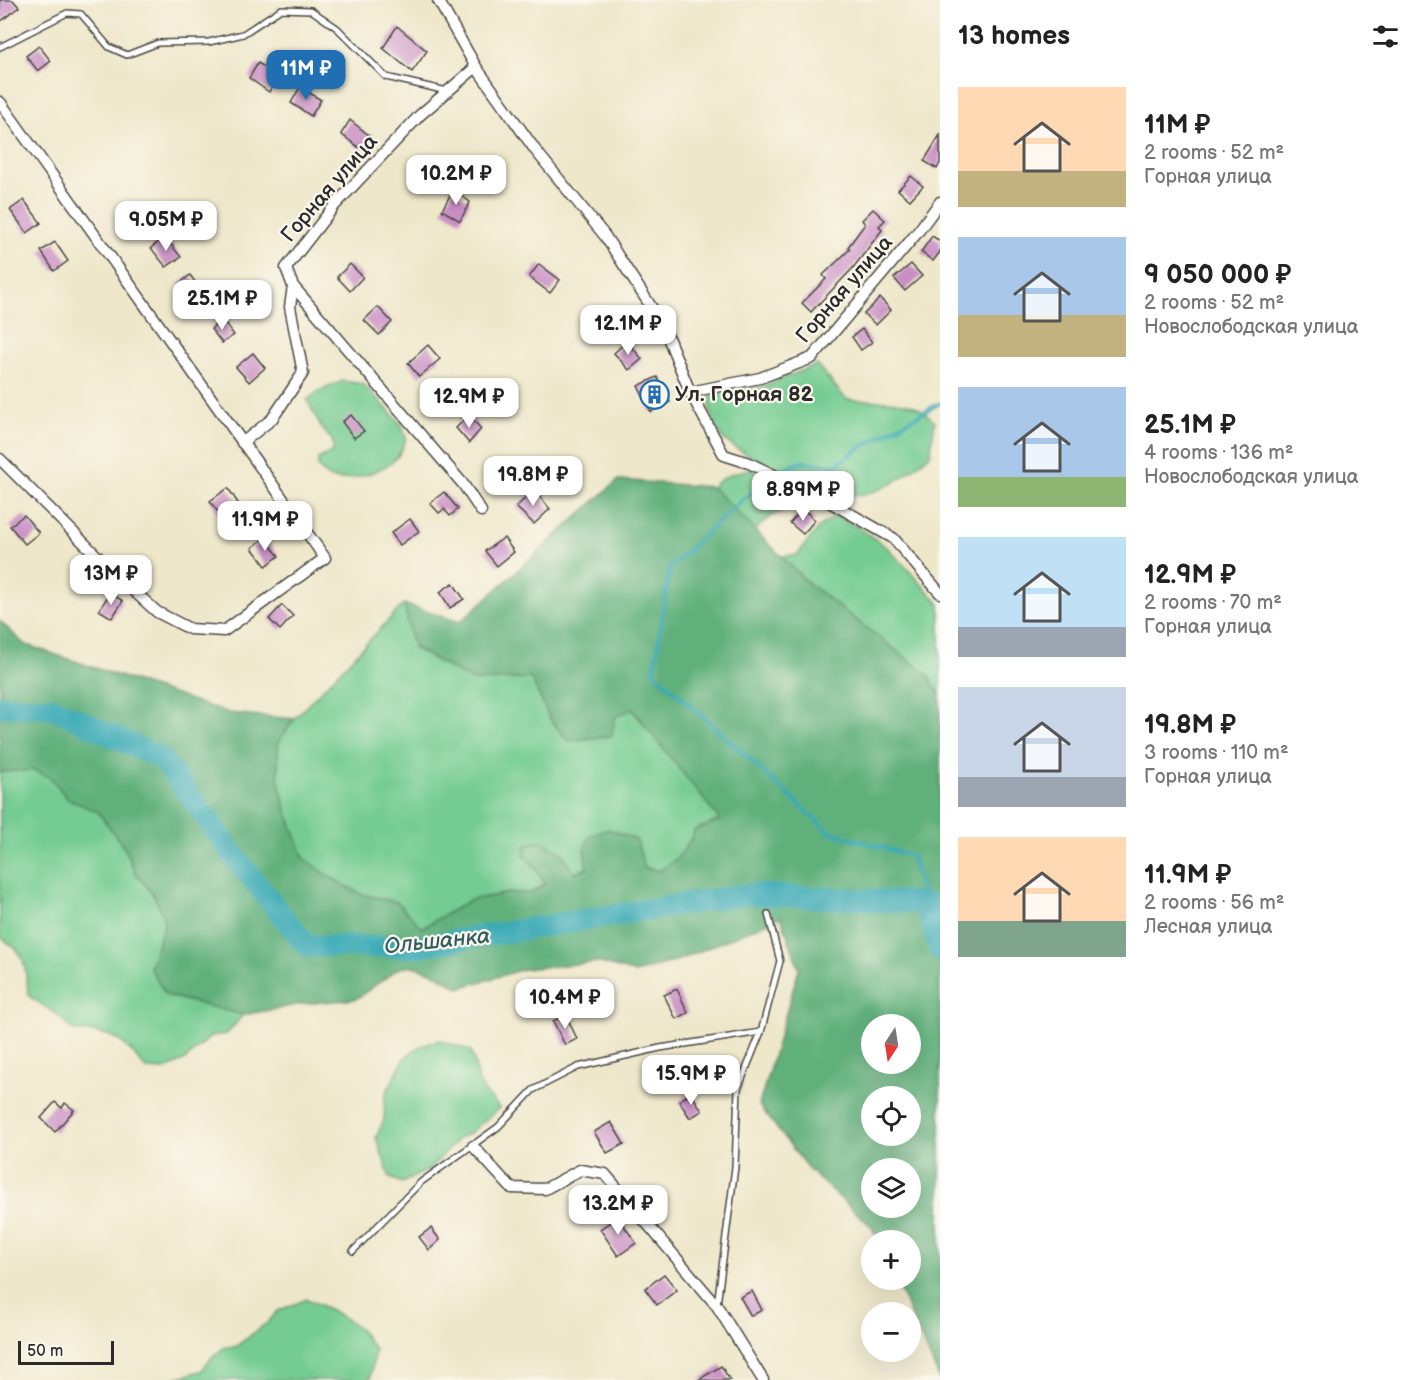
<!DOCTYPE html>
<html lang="en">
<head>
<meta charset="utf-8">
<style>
  :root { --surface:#fff; --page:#f6f6f6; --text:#222; --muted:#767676; --accent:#1f6fb2 }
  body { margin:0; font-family:"Balsamiq Sans",sans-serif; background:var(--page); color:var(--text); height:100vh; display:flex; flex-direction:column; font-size:22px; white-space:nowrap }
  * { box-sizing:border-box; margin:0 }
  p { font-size:20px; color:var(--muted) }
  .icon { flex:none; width:33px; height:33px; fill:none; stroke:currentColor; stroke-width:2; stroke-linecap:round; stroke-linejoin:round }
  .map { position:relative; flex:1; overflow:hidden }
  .panel { display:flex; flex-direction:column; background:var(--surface); width:480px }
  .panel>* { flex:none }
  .needle { width:39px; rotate:192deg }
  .controls { position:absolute; left:861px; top:1014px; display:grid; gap:12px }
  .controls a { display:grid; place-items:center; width:60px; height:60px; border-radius:50%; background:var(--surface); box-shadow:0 6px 24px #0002; font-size:30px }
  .scale { position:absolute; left:18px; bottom:15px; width:96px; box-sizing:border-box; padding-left:6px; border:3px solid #2b2b2b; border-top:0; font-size:16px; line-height:21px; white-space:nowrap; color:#2b2b2b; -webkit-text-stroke:4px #fbf7ec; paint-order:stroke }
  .price { position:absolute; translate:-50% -51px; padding:0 14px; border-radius:12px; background:#fff; color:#222; font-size:20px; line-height:39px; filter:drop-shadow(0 2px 3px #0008) }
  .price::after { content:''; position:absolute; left:50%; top:36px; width:18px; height:14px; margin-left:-9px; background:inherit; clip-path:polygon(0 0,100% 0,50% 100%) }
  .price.current { background:var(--accent); color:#fff }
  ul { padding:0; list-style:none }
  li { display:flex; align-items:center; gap:18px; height:150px; padding:0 18px }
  li span { display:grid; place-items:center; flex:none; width:168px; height:120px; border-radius:0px; color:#555 }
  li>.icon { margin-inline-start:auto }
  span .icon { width:72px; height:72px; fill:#fffc; stroke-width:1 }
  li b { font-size:26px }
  h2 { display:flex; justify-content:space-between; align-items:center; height:72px; padding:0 18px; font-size:26px }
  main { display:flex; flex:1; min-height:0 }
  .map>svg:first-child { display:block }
</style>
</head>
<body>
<main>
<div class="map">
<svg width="940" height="1380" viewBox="0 0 940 1380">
  <rect width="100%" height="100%" fill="#fbf7ec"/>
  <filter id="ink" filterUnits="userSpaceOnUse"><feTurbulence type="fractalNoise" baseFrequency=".0167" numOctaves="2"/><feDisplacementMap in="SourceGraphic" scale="12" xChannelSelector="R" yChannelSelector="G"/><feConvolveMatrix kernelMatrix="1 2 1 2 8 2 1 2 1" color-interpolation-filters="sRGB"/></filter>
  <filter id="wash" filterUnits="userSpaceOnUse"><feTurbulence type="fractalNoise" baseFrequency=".008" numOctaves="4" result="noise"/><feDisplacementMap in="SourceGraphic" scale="24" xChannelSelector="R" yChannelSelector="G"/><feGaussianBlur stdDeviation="1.35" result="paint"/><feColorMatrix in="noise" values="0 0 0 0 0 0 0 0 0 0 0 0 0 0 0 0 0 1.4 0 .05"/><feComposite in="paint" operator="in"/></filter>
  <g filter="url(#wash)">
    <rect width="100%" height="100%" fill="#eee7ca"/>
    <g fill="#75cc92" stroke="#507c5e" stroke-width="1.5">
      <path d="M817 365 846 399C865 402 900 398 916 407 923 410 929 417 935 421L930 455C906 475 883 495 850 496 843 497 834 495 827 493 809 487 732 450 722 437 714 425 706 407 712 394L765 387 778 380Z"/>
      <path d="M343 381 362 384 380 401 401 424 406 438C403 447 400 456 392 462 379 472 345 484 329 477 325 475 322 471 318 468V459L333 451V441L323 430 307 400 319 391Z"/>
      <path d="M751 469 799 498 786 510 771 516 755 530 712 487C724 475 735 472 751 469Z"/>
      <polygon points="836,516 859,528 888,548 940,604 940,696 928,675 808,583 781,556 797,555 820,526"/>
      <path d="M404 604 413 648 473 681 531 678 550 719 615 717 632 709 721 820 695 830C687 849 677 861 659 871L584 849 587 868 574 873 562 853 542 841 524 856 533 864 545 884 532 893H510L470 900 422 929 397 902 360 894 330 877 304 858 288 816 278 779V743L294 719Z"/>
      <path d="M3 770H34L51 778 68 799 98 811 125 849 135 872 153 894 163 915 164 925 150 968 166 995 243 1015 227 1034 211 1036 185 1060 164 1070 146 1069C119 1036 116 1033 74 1031L59 1016 29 996C23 965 30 955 0 937V772Z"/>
      <path d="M439 1040 470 1050C478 1065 474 1072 480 1084 484 1093 494 1100 499 1108L470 1133 459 1138 430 1169 402 1183 390 1178 376 1137 384 1120 385 1095 405 1057 421 1046Z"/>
      <polygon points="307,1299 331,1310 358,1327 375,1350 370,1380 168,1380 201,1371 214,1355 225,1347 235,1347 268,1322 278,1311"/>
    </g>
    <path fill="#60b07c" stroke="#466e54" stroke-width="1.5" fill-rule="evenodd" d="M618 480 712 487 808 583 928 675 940 696V1380L895 1280H910V1240H878L871 1226 810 1171 759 1105 799 969 781 917 681 959 636 973 597 962 524 969 460 988 434 973 413 966 399 968 356 999 302 1004 243 1015 166 995 150 968 164 925 163 915 153 894 135 872 125 849 98 812 68 799 51 778 34 770 0 772V621L24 644 229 713 294 719 278 743V779L288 816 304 858 330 877 360 894 397 902 422 928 470 900 510 893H531L545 884 533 864 524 856 526 844 542 841 562 853 574 873 587 868 584 849 589 836 609 829 637 840 644 868 659 871C677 861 687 849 695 830L720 820 632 709 615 717 612 736 568 741 550 719 531 678 473 681 413 647 404 604 460 622ZM872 1024H910V1064H872ZM872 1096H910V1136H872ZM872 1168H910V1208H872Z"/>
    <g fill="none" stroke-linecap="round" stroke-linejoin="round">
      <polyline stroke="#3aaab6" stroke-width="4" points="925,903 912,856 829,832 654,672 670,567 742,500 790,466 803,462 835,465 865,445 940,403"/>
      <polyline stroke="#3aaab6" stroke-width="22" points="0,706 53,708 162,759 246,871 307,946 412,947 748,894 925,903 940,950"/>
    </g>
    <g id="blocks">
      <g fill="#c98ec5">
        <polygon points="0,0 13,0 19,7 0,22"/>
        <polygon points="397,26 427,51 412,72 383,48"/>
        <polygon points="39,46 51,61 38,71 26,56"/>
        <polygon points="258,63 279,76 269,92 249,78"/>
        <polygon points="300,87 321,100 311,116 291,103"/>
        <polygon points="350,120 371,137 362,150 341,134"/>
        <polygon points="940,135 940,163 937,169 924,161"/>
        <polygon points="911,176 923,186 910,200 898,190"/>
        <polygon points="453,190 470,202 460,221 442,210"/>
        <polygon points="24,200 41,223 27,233 10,210"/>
        <polygon points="873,209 885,220 879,226 882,230 853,268 811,312 802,303 826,279 823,275 850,249 848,247 865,224 862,220"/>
        <polygon points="932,236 940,241 940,252 933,261 921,252"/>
        <polygon points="165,237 181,257 166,267 151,248"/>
        <polygon points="55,242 68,261 54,271 41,251"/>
        <polygon points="350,264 363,277 350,291 337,277"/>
        <polygon points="539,264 560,280 550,293 529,277"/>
        <polygon points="911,264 922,276 905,291 894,278"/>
        <polygon points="190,275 204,294 193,303 179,284"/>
        <polygon points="880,298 891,310 876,325 864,314"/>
        <polygon points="378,307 392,322 379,335 364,320"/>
        <polygon points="600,310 613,321 604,331 592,320"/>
        <polygon points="222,319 234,335 222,343 211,329"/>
        <polygon points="862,329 872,342 861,350 852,337"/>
        <polygon points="627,341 642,359 629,370 614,353"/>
        <polygon points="428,345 440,359 419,377 408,363"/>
        <polygon points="253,353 265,368 249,382 236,367"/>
        <polygon points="657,377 670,402 651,412 638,386"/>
        <polygon points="351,415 364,431 354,438 342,422"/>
        <polygon points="469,415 481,429 469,443 456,428"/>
        <polygon points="228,488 238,503 229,509 229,513 222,518 210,501"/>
        <polygon points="534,490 550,509 534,524 516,507"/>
        <polygon points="444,492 458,509 450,516 444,509 439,513 430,503"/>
        <polygon points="803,509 815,520 803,534 790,523"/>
        <polygon points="24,515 39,533 25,544 10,526"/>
        <polygon points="410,519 419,531 400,545 391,533"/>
        <polygon points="264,538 279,556 266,566 252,548"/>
        <polygon points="504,538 514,552 497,566 485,551"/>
        <polygon points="453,583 464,599 450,608 440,592"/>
        <polygon points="110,593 123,601 112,618 99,610"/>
        <polygon points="282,605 293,616 280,630 269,619"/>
        <polygon points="677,989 688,1013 676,1019 664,995"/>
        <polygon points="566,1015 577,1039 565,1045 553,1021"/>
        <polygon points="691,1093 702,1111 690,1118 679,1101"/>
        <polygon points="55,1102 62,1108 65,1103 74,1110 55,1132 41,1118"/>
        <polygon points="611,1122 624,1144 607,1153 594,1132"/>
        <polygon points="618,1217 636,1243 618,1256 600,1229"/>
        <polygon points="431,1228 440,1240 429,1250 419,1237"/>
        <polygon points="664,1274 677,1290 657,1305 645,1289"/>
        <polygon points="752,1291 762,1310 751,1316 740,1297"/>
        <polygon points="721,1366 730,1380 698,1380"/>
      </g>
    </g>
  </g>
  <g filter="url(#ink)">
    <use href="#blocks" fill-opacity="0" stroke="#484743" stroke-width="1.5"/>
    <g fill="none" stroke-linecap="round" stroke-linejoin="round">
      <defs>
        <g id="service">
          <polyline points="0,47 67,13 81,14 109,47 127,55 158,43 209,42 243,34 281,9 311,10 337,28 386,77 447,91"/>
          <polyline points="353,1251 421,1182 498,1127 533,1090 578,1067 660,1048 761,1032"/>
          <polyline points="717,1305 735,1167 738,1089 761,1032 780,961 768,914"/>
        </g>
        <g id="minor">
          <polyline points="438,0 476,67 536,151 605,236 663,325 690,392 724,455 749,463 826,500 893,538 940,593"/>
          <polyline points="476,67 420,115 335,205 286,268 293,286 463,484 481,511"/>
          <polyline points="0,102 325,558 224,631 190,629 157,612 115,574 0,459"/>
          <polyline points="690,392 760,378 812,358 917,233 940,202"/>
          <polyline points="242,443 272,419 303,373 290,307 293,286"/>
          <polyline points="473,1146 511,1188 545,1189 580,1170 605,1174 717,1306 763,1380"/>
        </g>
      </defs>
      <use href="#service" stroke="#484743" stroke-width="8"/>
      <use href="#minor" stroke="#484743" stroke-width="13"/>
      <use href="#service" stroke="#fff" stroke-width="5"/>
      <use href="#minor" stroke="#fff" stroke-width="10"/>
    </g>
  </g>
  <defs>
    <symbol id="building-ring" viewBox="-11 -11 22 22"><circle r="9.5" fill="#fbf7ec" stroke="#1f6fb2" stroke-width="1.5"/><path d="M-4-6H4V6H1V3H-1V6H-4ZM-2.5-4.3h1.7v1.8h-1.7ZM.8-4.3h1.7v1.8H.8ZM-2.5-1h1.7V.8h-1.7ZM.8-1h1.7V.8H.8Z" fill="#1f6fb2"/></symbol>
  </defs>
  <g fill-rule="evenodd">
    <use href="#building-ring" x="638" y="378" width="33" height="33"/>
  </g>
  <g text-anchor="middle" stroke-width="4.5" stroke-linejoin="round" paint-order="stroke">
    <g font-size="21" fill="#2b2b2b" stroke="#fbf7ec">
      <text transform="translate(329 188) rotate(-49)" y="7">Горная улица</text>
      <text transform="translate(844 289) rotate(-49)" y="7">Горная улица</text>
    </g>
    <g font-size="21" font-weight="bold" fill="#2b2b2b" stroke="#fbf7ec" text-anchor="start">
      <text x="675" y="401">Ул. Горная 82</text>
    </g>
    <g font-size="22" font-style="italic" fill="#315e63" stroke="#fbf7ec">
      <text transform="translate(437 940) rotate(-6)" y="8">Ольшанка</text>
    </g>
  </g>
</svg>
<div class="controls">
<a><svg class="needle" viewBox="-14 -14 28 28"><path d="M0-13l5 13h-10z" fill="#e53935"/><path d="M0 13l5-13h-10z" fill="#767676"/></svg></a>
<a><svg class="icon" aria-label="locate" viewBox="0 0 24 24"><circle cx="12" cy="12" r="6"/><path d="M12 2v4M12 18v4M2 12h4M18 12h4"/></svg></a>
<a><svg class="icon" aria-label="layers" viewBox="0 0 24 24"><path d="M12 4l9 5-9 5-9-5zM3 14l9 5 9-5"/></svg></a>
<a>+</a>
<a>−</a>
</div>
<div class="scale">50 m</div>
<b class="price current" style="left:306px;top:101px">11M ₽</b>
<b class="price" style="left:456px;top:206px">10.2M ₽</b>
<b class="price" style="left:166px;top:252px">9.05M ₽</b>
<b class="price" style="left:222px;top:331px">25.1M ₽</b>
<b class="price" style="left:628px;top:356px">12.1M ₽</b>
<b class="price" style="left:469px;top:429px">12.9M ₽</b>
<b class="price" style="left:533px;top:507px">19.8M ₽</b>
<b class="price" style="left:803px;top:522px">8.89M ₽</b>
<b class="price" style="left:265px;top:552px">11.9M ₽</b>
<b class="price" style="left:111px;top:606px">13M ₽</b>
<b class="price" style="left:565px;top:1030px">10.4M ₽</b>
<b class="price" style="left:691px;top:1106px">15.9M ₽</b>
<b class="price" style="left:618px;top:1236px">13.2M ₽</b>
</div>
<section class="panel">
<h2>13 homes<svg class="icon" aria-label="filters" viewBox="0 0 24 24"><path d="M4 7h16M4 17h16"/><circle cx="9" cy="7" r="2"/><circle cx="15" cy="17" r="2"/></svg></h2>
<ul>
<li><span style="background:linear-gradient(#ffd9b3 70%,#c2b280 0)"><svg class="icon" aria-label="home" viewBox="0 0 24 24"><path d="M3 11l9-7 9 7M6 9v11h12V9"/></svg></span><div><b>11M ₽</b><p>2 rooms · 52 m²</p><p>Горная улица</p></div></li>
<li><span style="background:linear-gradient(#a9c7e8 65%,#c2b280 0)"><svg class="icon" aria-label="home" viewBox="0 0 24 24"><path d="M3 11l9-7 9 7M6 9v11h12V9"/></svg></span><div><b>9 050 000 ₽</b><p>2 rooms · 52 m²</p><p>Новослободская улица</p></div></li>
<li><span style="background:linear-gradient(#a9c7e8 75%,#8fb573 0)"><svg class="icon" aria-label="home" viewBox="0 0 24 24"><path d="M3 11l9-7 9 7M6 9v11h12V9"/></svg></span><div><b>25.1M ₽</b><p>4 rooms · 136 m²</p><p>Новослободская улица</p></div></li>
<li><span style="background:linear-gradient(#bfe0f5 75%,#9aa5b1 0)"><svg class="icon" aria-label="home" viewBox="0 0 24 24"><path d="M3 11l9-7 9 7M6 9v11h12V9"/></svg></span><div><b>12.9M ₽</b><p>2 rooms · 70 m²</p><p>Горная улица</p></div></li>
<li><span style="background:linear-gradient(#c9d6e8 75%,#9aa5b1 0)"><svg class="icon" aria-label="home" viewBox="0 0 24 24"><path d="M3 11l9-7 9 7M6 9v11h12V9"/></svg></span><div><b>19.8M ₽</b><p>3 rooms · 110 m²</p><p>Горная улица</p></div></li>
<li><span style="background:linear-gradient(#ffd9b3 70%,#7fa58c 0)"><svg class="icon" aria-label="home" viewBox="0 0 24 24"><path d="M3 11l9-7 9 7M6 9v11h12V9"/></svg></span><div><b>11.9M ₽</b><p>2 rooms · 56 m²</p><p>Лесная улица</p></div></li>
</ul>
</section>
</main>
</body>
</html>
